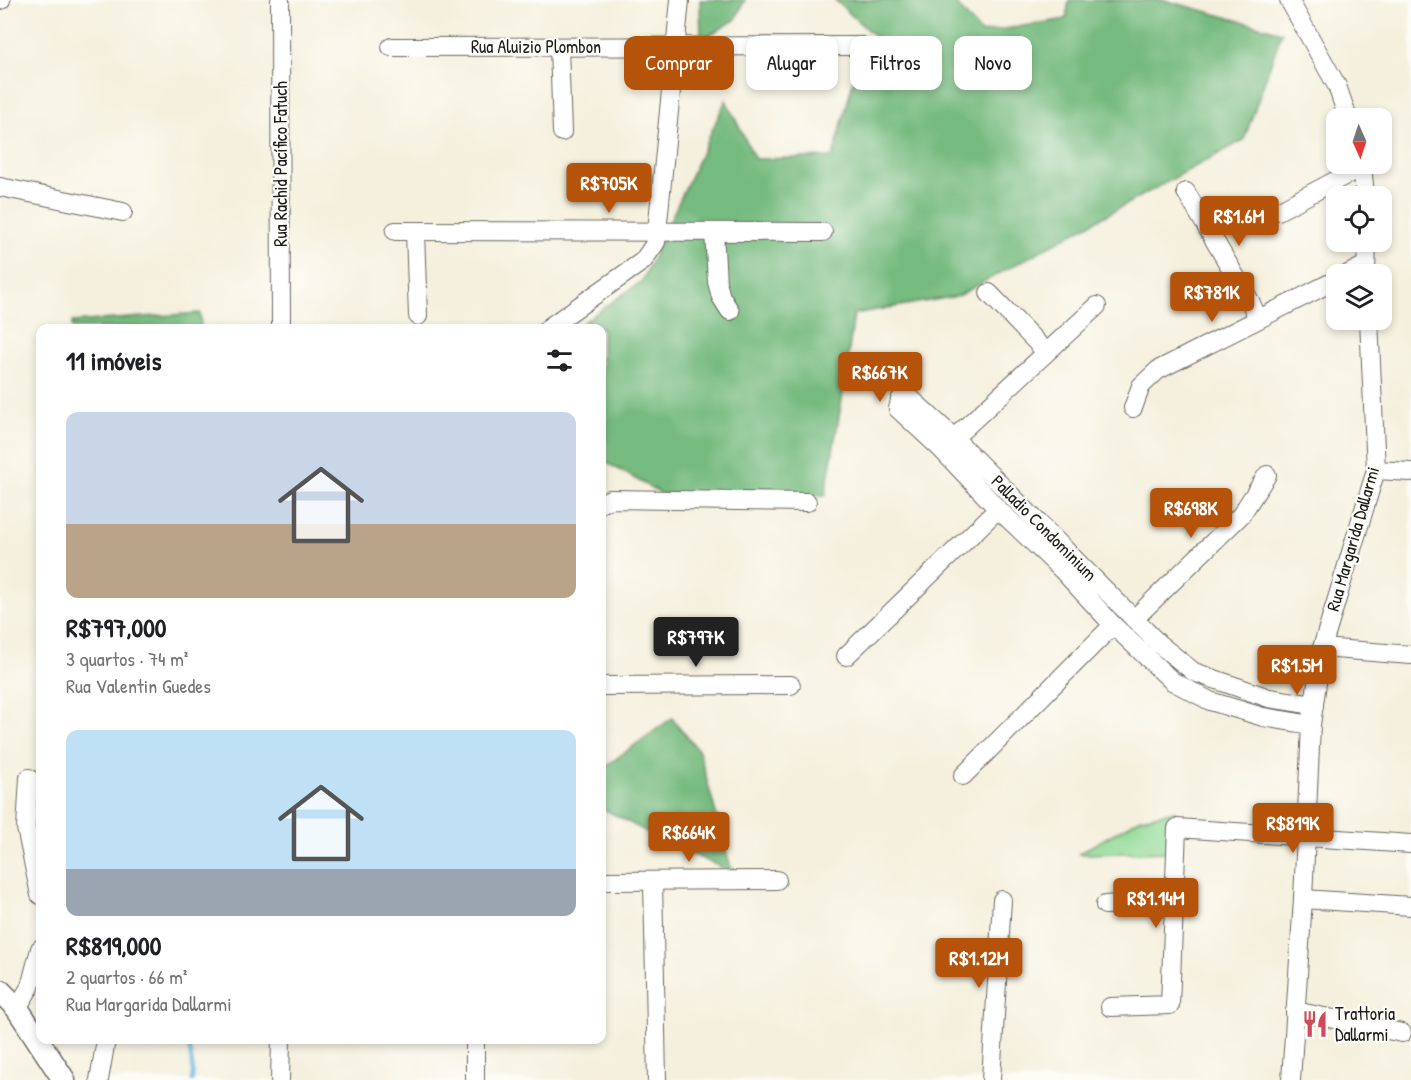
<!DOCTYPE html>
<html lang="pt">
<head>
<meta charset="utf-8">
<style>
  :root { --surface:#fff; --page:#f2f2f2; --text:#202124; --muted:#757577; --accent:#b45309 }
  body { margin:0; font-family:"Patrick Hand",sans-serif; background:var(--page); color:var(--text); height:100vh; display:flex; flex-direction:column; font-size:22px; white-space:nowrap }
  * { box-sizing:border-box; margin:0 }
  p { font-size:20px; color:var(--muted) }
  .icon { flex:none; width:33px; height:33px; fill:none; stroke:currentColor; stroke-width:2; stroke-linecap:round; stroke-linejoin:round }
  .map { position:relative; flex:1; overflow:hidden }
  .side { position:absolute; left:36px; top:324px; width:570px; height:720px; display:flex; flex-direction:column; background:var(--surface); border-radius:12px; box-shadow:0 3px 9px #0003 }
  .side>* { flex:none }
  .hud { position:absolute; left:624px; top:36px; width:570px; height:54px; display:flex; gap:12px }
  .needle { width:39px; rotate:177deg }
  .tools { position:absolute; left:1326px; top:108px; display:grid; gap:12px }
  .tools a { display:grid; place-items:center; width:66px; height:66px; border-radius:12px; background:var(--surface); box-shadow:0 3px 9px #0003; font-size:30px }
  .price { position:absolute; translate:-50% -51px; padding:0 14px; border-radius:6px; background:var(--accent); color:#fff; font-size:20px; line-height:39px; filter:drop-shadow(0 2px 3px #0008) }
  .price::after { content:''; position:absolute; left:50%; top:36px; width:18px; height:14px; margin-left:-9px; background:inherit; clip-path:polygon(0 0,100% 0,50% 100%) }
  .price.on { background:#222; color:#fff }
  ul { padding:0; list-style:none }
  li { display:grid; align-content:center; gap:12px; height:318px; padding:0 30px }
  li span { display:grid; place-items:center; height:186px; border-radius:12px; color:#555 }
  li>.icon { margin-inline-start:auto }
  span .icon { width:108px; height:108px; fill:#fffc; stroke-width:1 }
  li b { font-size:26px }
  h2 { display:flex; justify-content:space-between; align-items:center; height:72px; padding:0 30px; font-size:26px }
  .chip { padding:0 21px; border-radius:12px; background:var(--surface); box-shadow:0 3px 9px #0003; font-size:21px; line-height:54px }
  .chip.on { background:var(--accent); color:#fff }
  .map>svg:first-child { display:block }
</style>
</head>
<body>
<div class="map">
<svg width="1411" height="1080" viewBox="0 0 1411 1080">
  <rect width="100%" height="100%" fill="#fdfcf7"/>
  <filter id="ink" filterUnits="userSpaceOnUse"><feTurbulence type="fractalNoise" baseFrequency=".0167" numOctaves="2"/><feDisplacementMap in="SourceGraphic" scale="12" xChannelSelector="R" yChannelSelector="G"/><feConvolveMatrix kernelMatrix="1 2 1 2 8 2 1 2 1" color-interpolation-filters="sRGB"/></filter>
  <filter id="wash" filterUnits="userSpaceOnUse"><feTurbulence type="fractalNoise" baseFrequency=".008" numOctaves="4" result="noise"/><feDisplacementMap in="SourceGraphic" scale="24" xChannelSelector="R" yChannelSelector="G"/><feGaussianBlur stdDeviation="1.35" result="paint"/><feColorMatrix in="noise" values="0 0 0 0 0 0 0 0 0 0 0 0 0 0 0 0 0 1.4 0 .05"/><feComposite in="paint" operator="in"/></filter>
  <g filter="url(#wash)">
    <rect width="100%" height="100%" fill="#f5f0dd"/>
    <polygon fill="#91da95" stroke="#567b58" stroke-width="1.5" points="1175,811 1177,852 1078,854 1141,818"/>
    <g fill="#74ba7e" stroke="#486b4d" stroke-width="1.5">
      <polygon points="700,0 745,0 735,20 701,40"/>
      <polygon points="835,0 953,0 981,33 1066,19 1069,0 1164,0 1282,32 1244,140 958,296 854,314 843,394 825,496 662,494 602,460 602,328 575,328 642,281 726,100 755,159 833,157 855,74 875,37"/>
      <polygon points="200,313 201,328 72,328 72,322"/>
      <polygon points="672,718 699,751 732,872 669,844 602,808 602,769"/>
    </g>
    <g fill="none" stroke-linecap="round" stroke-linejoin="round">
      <polyline stroke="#65b6e0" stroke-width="4" points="188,1040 193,1070 192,1080"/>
    </g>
  </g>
  <g filter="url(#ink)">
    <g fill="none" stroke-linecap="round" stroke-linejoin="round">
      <defs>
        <g id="minor">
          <polyline points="0,0 1,0"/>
          <polyline points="280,0 281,328"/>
          <polyline points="1289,0 1337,86 1348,118"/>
          <polyline points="391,47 862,46"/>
          <polyline points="559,47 562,132"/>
          <polyline points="1362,164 1365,196"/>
          <polyline points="0,187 123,212"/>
          <polyline points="1186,192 1250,301 1258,319"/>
          <polyline points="1278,211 1363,166"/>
          <polyline points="395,231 823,232"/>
          <polyline points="415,232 418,316"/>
          <polyline points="714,232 717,282 721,297 730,311"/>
          <polyline points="1348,274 1366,265"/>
          <polyline points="1366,274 1367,242"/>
          <polyline points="989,293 1046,352"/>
          <polyline points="548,328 643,261 656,242 680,0"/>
          <polyline points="1133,408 1141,386 1158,370 1336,280"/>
          <polyline points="954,438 1097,306"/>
          <polyline points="1376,470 1411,472"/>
          <polyline points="602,503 610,499 807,502"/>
          <polyline points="1134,619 1241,515 1267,475"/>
          <polyline points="1322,648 1411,655"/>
          <polyline points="846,656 998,509"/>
          <polyline points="602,686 791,685"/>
          <polyline points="1311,725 1263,717 1210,701 1172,681 1113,625 1062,570 998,509 942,450 898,409 900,400 909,397 954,438 1159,644 1194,672 1269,698 1314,705"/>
          <polyline points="963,776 1113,625"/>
          <polyline points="29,778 26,828 40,895"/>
          <polyline points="602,881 777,880"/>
          <polyline points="653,881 657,1080"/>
          <polyline points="1303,899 1411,906"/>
          <polyline points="1105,905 1175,900"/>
          <polyline points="1110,1007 1170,1005 1177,828 1411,844"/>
          <polyline points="17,1008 30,987 40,949"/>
          <polyline points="1295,1011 1402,1033"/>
          <polyline points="475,1040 475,1080"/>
          <polyline points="99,1080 106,1040"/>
          <polyline points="280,1080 281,1040"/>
          <polyline points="991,1080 1002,900"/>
          <polyline points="1291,1080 1303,899 1311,725 1322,648 1376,470 1369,320"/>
        </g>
        <polyline id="major" points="0,991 17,1008 64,1080"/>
      </defs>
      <use href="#minor" stroke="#686660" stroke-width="20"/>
      <use href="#major" stroke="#686660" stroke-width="25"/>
      <use href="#minor" stroke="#fff" stroke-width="18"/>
      <use href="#major" stroke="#fff" stroke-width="22"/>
    </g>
  </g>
  <defs>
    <symbol id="restaurant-bare" viewBox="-9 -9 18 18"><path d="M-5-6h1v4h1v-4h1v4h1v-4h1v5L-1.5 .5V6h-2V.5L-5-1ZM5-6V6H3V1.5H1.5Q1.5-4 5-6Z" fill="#d1495b" stroke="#fdfcf7" stroke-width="2.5" paint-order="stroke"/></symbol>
  </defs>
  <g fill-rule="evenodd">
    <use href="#restaurant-bare" x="1296" y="1005" width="38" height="38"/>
  </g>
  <g text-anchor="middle" stroke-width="4.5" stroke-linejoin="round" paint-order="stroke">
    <g font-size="18" fill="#1c1c1c" stroke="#fdfcf7">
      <text x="536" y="53">Rua Aluizio Plombon</text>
      <text transform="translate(281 164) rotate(-90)" y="6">Rua Rachid Pacífico Fatuch</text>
      <text transform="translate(1044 528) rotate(45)" y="6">Palladio Condominium</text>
      <text transform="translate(1353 539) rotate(-74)" y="6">Rua Margarida Dallarmi</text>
    </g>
    <g font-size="18" fill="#1c1c1c" stroke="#fdfcf7" text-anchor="start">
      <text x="1335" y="1020">Trattoria<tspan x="1335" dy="21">Dallarmi</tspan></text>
    </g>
  </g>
</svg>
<div class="tools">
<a><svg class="needle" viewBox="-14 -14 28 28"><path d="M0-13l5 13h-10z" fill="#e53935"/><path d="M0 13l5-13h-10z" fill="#757577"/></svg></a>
<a><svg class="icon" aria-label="locate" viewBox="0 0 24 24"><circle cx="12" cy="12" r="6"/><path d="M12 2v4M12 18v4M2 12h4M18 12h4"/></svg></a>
<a><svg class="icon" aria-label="layers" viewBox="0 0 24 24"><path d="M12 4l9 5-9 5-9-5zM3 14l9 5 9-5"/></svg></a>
</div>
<b class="price" style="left:609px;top:214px">R$705K</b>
<b class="price" style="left:1239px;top:247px">R$1.6M</b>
<b class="price" style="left:1212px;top:323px">R$781K</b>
<b class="price" style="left:880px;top:403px">R$667K</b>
<b class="price" style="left:1191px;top:539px">R$698K</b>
<b class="price on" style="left:696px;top:668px">R$797K</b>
<b class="price" style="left:1297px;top:696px">R$1.5M</b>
<b class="price" style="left:1293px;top:854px">R$819K</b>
<b class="price" style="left:689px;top:863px">R$664K</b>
<b class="price" style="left:1156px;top:929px">R$1.14M</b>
<b class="price" style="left:979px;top:989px">R$1.12M</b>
<div class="hud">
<a class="chip on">Comprar</a>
<a class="chip">Alugar</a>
<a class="chip">Filtros</a>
<a class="chip">Novo</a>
</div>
<section class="side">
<h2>11 imóveis<svg class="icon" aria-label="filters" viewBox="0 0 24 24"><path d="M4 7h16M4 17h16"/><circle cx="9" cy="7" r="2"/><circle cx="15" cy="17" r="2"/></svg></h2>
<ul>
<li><span style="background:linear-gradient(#c9d6e8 60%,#b9a48a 0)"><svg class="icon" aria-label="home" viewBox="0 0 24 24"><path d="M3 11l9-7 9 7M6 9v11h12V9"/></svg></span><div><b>R$797,000</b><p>3 quartos · 74 m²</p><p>Rua Valentin Guedes</p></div></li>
<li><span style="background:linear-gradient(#bfe0f5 75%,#9aa5b1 0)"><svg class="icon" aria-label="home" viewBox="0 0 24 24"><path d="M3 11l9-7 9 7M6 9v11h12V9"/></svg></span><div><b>R$819,000</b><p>2 quartos · 66 m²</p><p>Rua Margarida Dallarmi</p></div></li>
</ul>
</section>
</div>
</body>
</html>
